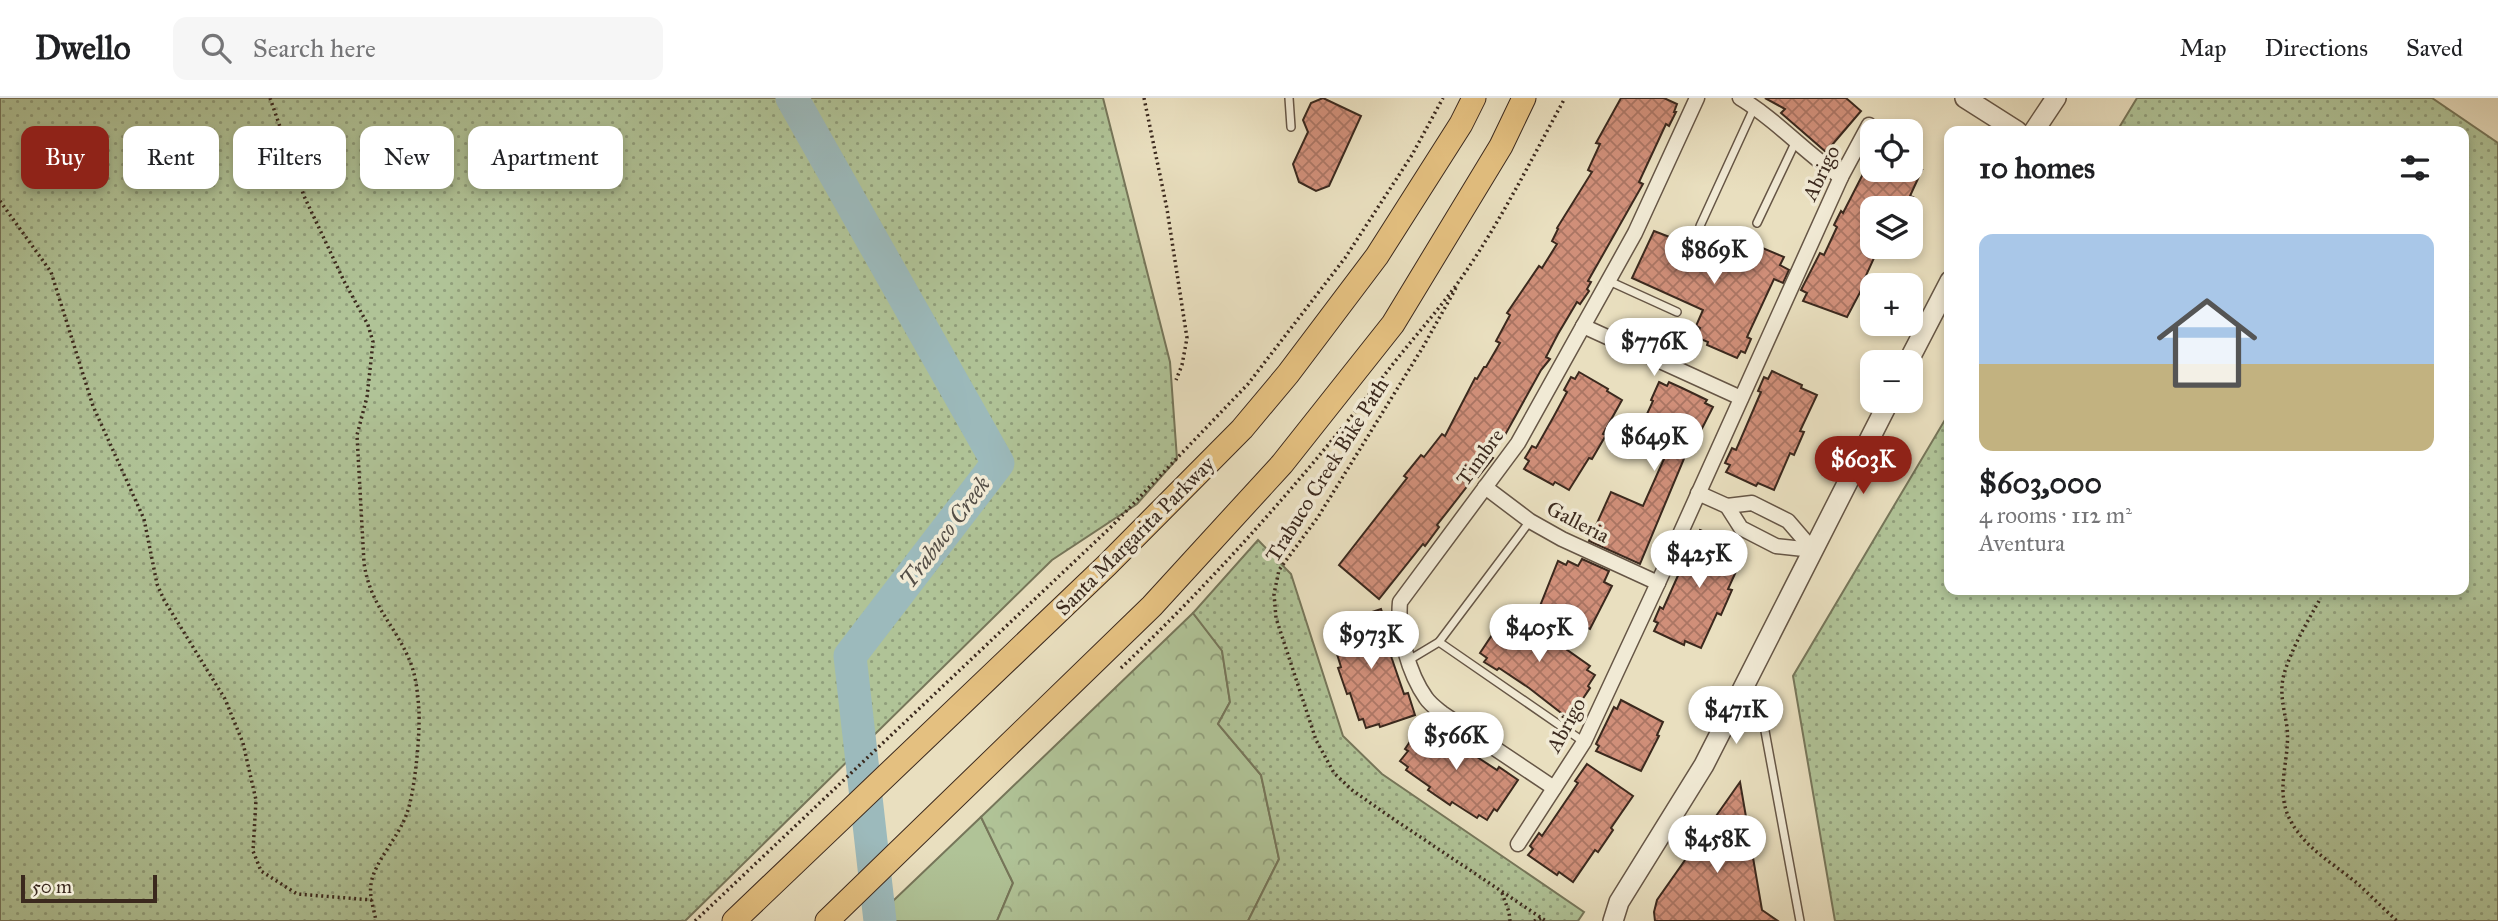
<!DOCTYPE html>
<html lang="en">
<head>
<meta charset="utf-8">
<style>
  :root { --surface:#fff; --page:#f6f6f6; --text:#202124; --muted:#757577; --line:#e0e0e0; --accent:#8f2418 }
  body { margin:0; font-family:"IM FELL Great Primer",serif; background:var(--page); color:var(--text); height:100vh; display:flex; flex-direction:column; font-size:26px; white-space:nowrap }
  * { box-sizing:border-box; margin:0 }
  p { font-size:23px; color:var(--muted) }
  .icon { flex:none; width:38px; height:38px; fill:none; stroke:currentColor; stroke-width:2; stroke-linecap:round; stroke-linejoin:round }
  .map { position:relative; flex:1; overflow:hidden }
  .side { position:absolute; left:1944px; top:28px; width:525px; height:469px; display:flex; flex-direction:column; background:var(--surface); border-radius:14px; box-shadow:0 4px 10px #0003 }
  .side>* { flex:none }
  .banner { position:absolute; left:21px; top:28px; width:665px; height:63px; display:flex; gap:14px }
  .controls { position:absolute; left:1860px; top:21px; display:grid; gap:14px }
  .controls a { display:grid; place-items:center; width:63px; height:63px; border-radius:14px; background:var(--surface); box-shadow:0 4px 10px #0003; font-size:35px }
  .scale { position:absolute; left:21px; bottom:18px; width:136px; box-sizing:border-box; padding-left:7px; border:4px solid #3b291e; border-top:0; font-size:19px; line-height:24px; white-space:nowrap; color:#3b291e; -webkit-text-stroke:5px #f1ead5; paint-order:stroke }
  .price { position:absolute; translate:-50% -60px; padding:0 16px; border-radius:24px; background:#fff; color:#222; font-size:23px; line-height:46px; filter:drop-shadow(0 2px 4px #0008) }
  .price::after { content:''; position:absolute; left:50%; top:42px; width:21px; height:16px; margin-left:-10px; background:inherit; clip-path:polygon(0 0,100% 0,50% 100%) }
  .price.on { background:var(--accent); color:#fff }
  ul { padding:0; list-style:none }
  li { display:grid; align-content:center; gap:14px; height:371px; padding:0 35px }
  li span { display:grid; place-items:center; height:217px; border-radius:14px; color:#555 }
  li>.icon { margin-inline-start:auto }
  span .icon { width:126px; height:126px; fill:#fffc; stroke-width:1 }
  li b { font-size:30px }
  h2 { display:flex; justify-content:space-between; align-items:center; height:84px; padding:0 35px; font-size:30px }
  .tag { padding:0 24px; border-radius:14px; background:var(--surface); box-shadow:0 4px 10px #0003; font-size:24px; line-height:63px }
  .tag.on { background:var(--accent); color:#fff }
  header { display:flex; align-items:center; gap:42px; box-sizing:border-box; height:98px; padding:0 35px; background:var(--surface); border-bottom:2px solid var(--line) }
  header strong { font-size:33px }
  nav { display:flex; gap:38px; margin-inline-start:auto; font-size:24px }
  .search { width:490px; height:63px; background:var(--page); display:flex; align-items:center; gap:18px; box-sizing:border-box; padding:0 24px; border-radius:14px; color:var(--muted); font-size:26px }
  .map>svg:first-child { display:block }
</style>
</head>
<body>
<header>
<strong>Dwello</strong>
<div class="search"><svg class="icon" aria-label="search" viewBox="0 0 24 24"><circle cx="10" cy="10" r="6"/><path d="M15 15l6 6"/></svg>Search here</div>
<nav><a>Map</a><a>Directions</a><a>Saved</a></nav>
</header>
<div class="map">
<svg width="2498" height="823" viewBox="0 0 2498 823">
  <defs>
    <pattern id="forest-crowns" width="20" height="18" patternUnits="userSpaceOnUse" patternTransform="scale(1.75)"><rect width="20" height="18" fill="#b0c397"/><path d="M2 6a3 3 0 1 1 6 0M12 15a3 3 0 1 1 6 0" fill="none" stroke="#909e7b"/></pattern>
    <pattern id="park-dots" width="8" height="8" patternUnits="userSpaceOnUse" patternTransform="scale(1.75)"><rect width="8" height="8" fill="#b0c397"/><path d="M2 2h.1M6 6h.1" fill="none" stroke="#909e7b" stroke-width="1.8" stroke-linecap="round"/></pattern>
    <pattern id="building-cross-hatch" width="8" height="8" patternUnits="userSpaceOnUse" patternTransform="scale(1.75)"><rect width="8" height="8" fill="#d08f79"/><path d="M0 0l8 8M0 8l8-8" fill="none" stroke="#aa7563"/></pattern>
  </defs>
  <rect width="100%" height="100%" fill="#e9dfbf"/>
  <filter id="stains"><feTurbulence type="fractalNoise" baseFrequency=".00286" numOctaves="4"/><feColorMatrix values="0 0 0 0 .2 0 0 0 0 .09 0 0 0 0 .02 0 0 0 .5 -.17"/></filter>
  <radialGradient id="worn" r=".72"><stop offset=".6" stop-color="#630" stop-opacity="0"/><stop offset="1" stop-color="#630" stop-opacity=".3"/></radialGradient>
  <polygon fill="#b0c397" stroke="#76765a" stroke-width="2" points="981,719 1013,785 997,823 872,823"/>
  <polygon fill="url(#forest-crowns)" stroke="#76765a" stroke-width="2" points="1193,515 1222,552 1230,604 1218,626 1261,677 1279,761 1248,823 997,823 1013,785 981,719"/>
  <g fill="url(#park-dots)" stroke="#76765a" stroke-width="2">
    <polygon points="0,0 1103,0 1170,264 1177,361 1137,406 1052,462 685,823 0,823"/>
    <polygon points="2137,0 2432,0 2498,45 2498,823 1835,823 1793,578 1949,315 1950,492 2464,492 2464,33 2117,33"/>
    <polygon points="1258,442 1291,476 1343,638 1382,676 1584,814 1578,823 1248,823 1279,761 1261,677 1218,626 1230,604 1222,553 1193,515"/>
  </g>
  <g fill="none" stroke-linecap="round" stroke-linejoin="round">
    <polyline stroke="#9cbabc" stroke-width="33" points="792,0 998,365 850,558 880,823"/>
  </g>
  <g fill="url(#building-cross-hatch)" stroke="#3b291e" stroke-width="2">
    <polygon points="1323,0 1361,18 1329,88 1316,93 1299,84 1293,66 1308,34 1303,22 1311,5"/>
    <polygon points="1621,0 1664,0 1677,6 1674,14 1676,14 1669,28 1666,26 1639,84 1643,86 1588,183 1591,184 1587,191 1589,193 1580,206 1577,204 1558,236 1546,259 1550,261 1541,272 1505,337 1503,336 1490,358 1493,360 1478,379 1476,377 1437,427 1439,429 1425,448 1423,446 1379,501 1339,467 1407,380 1404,378 1421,357 1424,359 1442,336 1445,338 1475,280 1477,281 1484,269 1486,269 1500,245 1496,243 1510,217 1507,215 1539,168 1542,170 1557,146 1552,143 1558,131 1557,130 1592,74 1588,72 1600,46 1596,45"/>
    <polygon points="1765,0 1846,0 1861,13 1826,54 1781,15 1785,11"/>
    <polygon points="1865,72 1922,72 1910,98 1913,99 1907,110 1872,110 1872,149 1879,149 1863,184 1865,185 1847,219 1803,203 1807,195 1801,192 1820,155 1824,157 1837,129 1834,127 1841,113 1843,115"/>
    <polygon points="1654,133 1693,148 1692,150 1725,165 1731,150 1736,151 1740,143 1752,148 1753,146 1784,159 1780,167 1789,172 1783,185 1774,181 1747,239 1751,241 1745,255 1741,253 1737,260 1707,247 1708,244 1696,239 1700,230 1696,228 1703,212 1632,180"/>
    <polygon points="1772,273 1802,287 1801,290 1817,297 1800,333 1804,334 1794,357 1790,355 1774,392 1758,385 1756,388 1726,374 1730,367 1725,365 1732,350 1736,352 1761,294 1758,293 1764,279 1768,281"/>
    <polygon points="1579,274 1608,291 1607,293 1622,302 1603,336 1606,337 1592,361 1589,360 1569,392 1555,384 1553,387 1524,371 1529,363 1525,360 1532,348 1536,350 1554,318 1567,294 1564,292 1571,279 1575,281"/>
    <polygon points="1659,284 1667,288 1669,284 1682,290 1707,302 1705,305 1713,309 1691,352 1688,351 1640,466 1589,443 1611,394 1643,408 1672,343 1641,329 1653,303 1651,302"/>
    <polygon points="1700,432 1730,445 1729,449 1744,456 1728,491 1732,492 1721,517 1717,515 1701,550 1685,543 1684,547 1654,533 1658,525 1654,523 1660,509 1663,511 1689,453 1686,452 1693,438 1697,440"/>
    <polygon points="1582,461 1609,473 1604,484 1612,488 1590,531 1540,508 1558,463 1566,467 1568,463 1578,468"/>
    <polygon points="1381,511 1389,534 1384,535 1392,561 1404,596 1408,595 1415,617 1380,629 1379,626 1366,630 1363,621 1359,622 1350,595 1347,596 1338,570 1341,569 1332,540 1336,539 1334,530 1346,526 1345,523"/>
    <polygon points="1508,518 1516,523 1519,520 1531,528 1533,525 1567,548 1566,551 1590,568 1587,572 1595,577 1588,588 1590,590 1569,621 1529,590 1499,570 1497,572 1484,564 1487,560 1480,555 1498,528 1501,530"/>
    <polygon points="1621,602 1663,624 1657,637 1659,638 1641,673 1596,653 1599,648 1596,646 1614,609 1617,611"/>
    <polygon points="1426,620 1446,633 1444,636 1474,657 1497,672 1499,669 1518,682 1497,713 1494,711 1487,722 1479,717 1477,720 1452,704 1450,707 1428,692 1430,689 1406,672 1408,669 1400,663 1408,653 1405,651"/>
    <polygon points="1587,666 1633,698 1611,730 1613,732 1598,754 1595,752 1573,784 1559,774 1557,777 1528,757 1533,751 1530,748 1539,735 1542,738 1578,685 1575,683"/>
    <polygon points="1740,684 1762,812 1778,823 1655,823 1654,814 1657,802"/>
  </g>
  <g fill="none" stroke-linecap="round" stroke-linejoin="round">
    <defs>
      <g id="service">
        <polyline points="1289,0 1291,29"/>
        <polyline points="1757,125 1796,43"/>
        <polyline points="1700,128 1754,10"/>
        <polyline points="1609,183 1677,214"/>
        <polyline points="1439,544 1584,644"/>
        <polyline points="1409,562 1439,544 1530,423"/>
        <polyline points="1738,605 1757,617 1765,633 1800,823"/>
      </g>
      <g id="minor">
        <path d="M1740 0C1777 22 1805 55 1841 79"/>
        <polyline points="1583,228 1741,300"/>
        <polyline points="1485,389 1530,423 1562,441 1658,485"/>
        <polyline points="1698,395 1727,408 1741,430 1776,448 1813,452"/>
        <polyline points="1727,408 1752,405 1788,423 1813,452"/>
        <path d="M1554 690 1442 615C1437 611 1430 606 1426 600 1409 576 1397 534 1400 504L1518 345 1635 135 1697 0"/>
        <polyline points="1518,746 1584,644 1658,485 1841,79 1869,27"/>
      </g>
      <g id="tertiary">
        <polyline points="1965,0 2017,33"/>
        <polyline points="2034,33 2056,0"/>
        <polyline points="1908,264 1950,183"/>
        <polyline points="1613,823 1619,804 1704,667 1889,303"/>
      </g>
      <g id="primary">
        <polyline points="734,823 1107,467 1242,331 1288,276 1377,158 1461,26 1474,0"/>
        <polyline points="827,823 1152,508 1282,366 1393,226 1501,48 1524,0"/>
      </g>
    </defs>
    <use href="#service" stroke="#665646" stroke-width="10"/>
    <use href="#minor" stroke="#665646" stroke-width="17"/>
    <use href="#tertiary" stroke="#665646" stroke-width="22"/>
    <use href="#primary" stroke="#3b291e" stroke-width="25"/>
    <g stroke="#3b291e" stroke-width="3.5" stroke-dasharray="2 3.5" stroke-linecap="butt">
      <path d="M270 0 304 98 344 183 368 227 373 244 367 299 357 337 364 465C370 507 393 524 409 561 416 576 418 597 419 614 420 637 415 693 407 715 399 739 374 764 371 786 369 798 374 811 376 823"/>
      <polyline points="1144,0 1167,111 1187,240 1182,267 1176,282"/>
      <polyline points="0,103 51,174 93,308 144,421 157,486 164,502 225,601 243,645 256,702 253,753 261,773 297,796 372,802"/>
      <polyline points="1456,190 1423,249 1318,419 1279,472 1274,496 1276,520 1316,642 1334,675 1352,692 1386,716 1546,823"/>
      <path d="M2319 503C2306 526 2292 550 2284 576 2279 595 2284 610 2287 629 2291 666 2270 697 2297 733 2313 755 2338 769 2358 786 2371 798 2384 811 2397 823"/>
      <path d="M1121 570C1220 476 1309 374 1393 266 1416 237 1441 209 1462 179 1501 123 1532 60 1565 0"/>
      <polyline points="1502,795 1509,814 1510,823"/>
      <polyline points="695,823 1113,427 1248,286 1345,160 1412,57 1443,0"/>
      <polyline points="1534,823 1542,820"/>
    </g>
    <use href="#service" stroke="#f1ead5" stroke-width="7"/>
    <use href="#minor" stroke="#f1ead5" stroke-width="14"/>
    <use href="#tertiary" stroke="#f1ead5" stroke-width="19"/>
    <use href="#primary" stroke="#e4c080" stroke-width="23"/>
  </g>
  <g text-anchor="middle" stroke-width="7" stroke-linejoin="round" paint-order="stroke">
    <g font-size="21" fill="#3b291e" stroke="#f1ead5">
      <text transform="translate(1821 75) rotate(-64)" y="7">Abrigo</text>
      <text transform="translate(1480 359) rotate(-54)" y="7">Timbre</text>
      <text transform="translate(1327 372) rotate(-58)" y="7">Trabuco Creek Bike Path</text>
      <text transform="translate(1578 424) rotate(27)" y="7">Galleria</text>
      <text transform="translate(1135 438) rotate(-45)" y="7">Santa Margarita Parkway</text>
      <text transform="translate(1566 627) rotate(-61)" y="7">Abrigo</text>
    </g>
    <g font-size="23" font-style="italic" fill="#534d46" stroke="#f1ead5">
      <text transform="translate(945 434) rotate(-53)" y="8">Trabuco Creek</text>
    </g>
  </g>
  <rect width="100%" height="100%" filter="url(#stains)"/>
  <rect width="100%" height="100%" fill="url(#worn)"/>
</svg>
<div class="controls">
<a><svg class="icon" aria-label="locate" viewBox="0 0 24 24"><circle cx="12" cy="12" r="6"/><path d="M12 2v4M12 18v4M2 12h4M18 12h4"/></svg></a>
<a><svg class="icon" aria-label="layers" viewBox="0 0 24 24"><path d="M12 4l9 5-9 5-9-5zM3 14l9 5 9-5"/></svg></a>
<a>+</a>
<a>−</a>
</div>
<div class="scale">50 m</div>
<b class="price" style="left:1714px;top:188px">$869K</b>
<b class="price" style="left:1654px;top:280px">$776K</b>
<b class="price" style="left:1654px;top:375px">$649K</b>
<b class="price on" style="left:1863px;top:398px">$603K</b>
<b class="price" style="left:1699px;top:492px">$425K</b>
<b class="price" style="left:1539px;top:566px">$405K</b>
<b class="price" style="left:1371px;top:573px">$973K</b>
<b class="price" style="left:1736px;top:648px">$471K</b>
<b class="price" style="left:1456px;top:674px">$566K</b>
<b class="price" style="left:1717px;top:777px">$458K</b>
<div class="banner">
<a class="tag on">Buy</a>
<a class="tag">Rent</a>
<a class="tag">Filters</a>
<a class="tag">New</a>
<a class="tag">Apartment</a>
</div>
<section class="side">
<h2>10 homes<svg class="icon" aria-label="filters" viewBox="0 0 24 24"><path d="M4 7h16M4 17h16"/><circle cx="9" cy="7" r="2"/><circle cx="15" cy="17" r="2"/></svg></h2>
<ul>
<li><span style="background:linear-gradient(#a9c7e8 60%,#c2b280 0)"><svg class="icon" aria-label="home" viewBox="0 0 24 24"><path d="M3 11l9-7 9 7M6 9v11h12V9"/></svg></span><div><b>$603,000</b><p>4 rooms · 112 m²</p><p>Aventura</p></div></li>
</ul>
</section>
</div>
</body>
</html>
